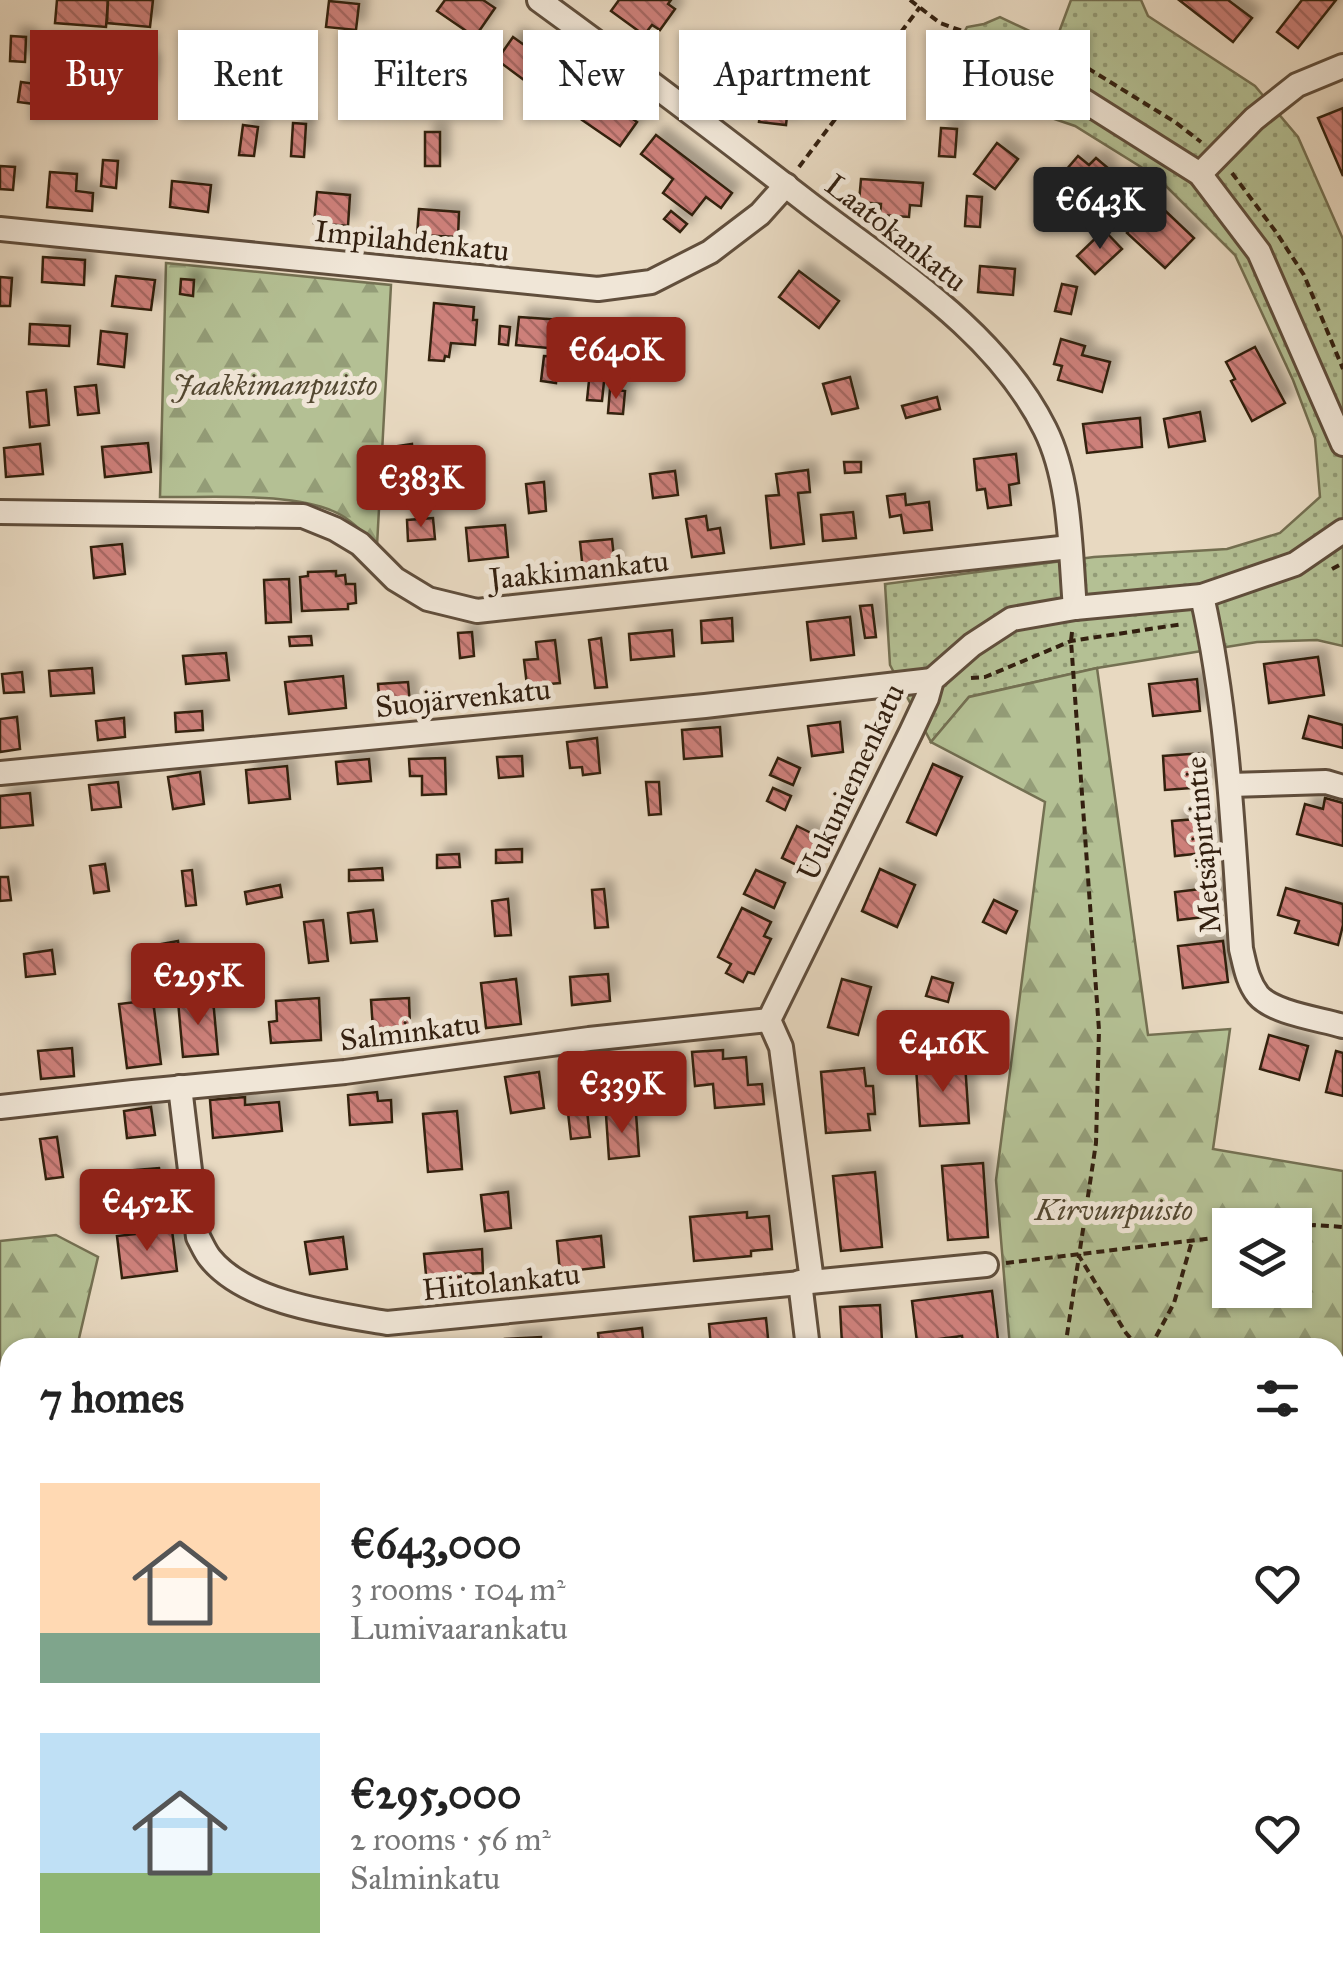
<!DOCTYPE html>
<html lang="en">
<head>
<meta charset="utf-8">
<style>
  :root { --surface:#fff; --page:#f6f6f6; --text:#222; --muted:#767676; --accent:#8f2418 }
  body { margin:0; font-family:"IM FELL Great Primer",serif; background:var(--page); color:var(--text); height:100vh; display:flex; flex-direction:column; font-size:38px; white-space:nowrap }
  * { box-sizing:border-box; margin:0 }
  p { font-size:32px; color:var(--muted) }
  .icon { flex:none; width:55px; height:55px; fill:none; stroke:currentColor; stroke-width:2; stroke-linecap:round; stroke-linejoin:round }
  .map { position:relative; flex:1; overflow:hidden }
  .side { position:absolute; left:0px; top:1338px; width:1345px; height:642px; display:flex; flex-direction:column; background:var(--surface); border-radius:30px 30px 0 0; box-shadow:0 2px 8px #0004 }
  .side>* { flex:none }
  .guide { position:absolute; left:30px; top:30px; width:1285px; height:90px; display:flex; gap:20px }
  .fabs { position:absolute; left:1212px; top:1208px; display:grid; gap:20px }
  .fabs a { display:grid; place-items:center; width:100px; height:100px; border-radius:0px; background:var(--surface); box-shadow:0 2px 8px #0004; font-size:50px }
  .price { position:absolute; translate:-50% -85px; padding:0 22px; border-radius:10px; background:var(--accent); color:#fff; font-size:32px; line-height:65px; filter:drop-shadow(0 2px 5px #0008) }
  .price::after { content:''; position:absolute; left:50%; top:60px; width:30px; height:22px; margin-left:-15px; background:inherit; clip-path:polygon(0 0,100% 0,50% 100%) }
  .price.active { background:#222; color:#fff }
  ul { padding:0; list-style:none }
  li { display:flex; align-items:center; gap:30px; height:250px; padding:0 40px }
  li span { display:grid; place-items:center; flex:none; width:280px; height:200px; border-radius:0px; color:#555 }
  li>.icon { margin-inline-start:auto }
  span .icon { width:120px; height:120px; fill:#fffc; stroke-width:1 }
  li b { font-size:42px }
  h2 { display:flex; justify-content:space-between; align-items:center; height:120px; padding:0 40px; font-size:42px }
  .pill { padding:0 35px; border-radius:0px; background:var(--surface); box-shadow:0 2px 8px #0004; font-size:35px; line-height:90px }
  .pill.active { background:var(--accent); color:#fff }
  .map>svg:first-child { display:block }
</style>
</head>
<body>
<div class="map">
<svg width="1343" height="1979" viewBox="0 0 1343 1979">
  <defs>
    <pattern id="grass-dots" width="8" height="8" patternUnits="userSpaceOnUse" patternTransform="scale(2.5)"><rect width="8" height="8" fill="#b4c094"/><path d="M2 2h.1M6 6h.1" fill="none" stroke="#939c77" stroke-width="1.8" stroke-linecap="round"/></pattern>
    <pattern id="forest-firs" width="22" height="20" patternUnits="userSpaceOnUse" patternTransform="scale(2.5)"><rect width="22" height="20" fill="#b4c094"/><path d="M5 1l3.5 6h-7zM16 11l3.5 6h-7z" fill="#939c77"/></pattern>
    <pattern id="building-back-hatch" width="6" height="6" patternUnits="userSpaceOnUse" patternTransform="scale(2.5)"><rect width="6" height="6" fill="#cd807a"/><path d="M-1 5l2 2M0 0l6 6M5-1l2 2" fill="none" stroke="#a76863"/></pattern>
    <filter id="shadow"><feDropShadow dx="9" dy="-9" stdDeviation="5" flood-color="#0004"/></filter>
  </defs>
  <rect width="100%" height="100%" fill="#e8d9c1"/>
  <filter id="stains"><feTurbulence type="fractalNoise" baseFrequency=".002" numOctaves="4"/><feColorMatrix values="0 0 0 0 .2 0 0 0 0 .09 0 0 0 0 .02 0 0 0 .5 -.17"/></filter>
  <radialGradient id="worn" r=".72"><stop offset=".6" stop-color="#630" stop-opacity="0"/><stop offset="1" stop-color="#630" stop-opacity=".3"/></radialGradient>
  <g fill="url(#grass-dots)" stroke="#747052" stroke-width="2.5">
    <polygon points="1071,0 1141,0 1148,16 1255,86 1298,137 1343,239 1343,646 1317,640 1257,642 1097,668 969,697 931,742 890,665 885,584 1094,557 1227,549 1280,533 1320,497 1315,438 1293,380 1235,255 1157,177 1075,126 1007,103 984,90 964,74 954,52 967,27 984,24 1000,17 1055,43"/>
    <polygon points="699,1970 809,1970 810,1979 700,1979"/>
    <polygon points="1177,1970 1295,1970 1300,1977 1289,1979 1194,1979"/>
  </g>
  <g fill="url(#forest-firs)" stroke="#747052" stroke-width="2.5" fill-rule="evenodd">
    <path d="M166 263 391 285 377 546C366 535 355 523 341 515 298 491 211 498 160 497Z"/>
    <path d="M1097 668 1148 1035 1230 1029 1213 1149 1343 1171V1677L1335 1679V1348L1010 1347 996 1180 1045 802 931 742 969 697ZM1295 1225V1290H1230V1225Z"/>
    <polygon points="56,1235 98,1257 77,1347 10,1348 10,1644 0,1646 0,1241"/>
  </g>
  <g fill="url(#building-back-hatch)" stroke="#332010" stroke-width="2.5" filter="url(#shadow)">
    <polygon points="57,0 108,0 106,27 55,23"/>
    <polygon points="108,0 153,0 150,27 107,23"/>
    <polygon points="445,0 483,0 495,8 475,37 437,11"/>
    <polygon points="619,0 671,0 668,4 675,9 660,30 652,25 644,35 611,11"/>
    <polygon points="1179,0 1228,0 1252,18 1233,42"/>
    <polygon points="1302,0 1336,0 1298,48 1277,32"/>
    <polygon points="329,1 359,4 356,30 326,27"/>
    <polygon points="11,36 26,37 25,62 10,61"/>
    <polygon points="513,37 541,57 524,80 497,60"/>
    <polygon points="759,48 788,53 782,98 789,99 786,125 759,122 762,97 752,96"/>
    <polygon points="190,54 235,60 233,75 188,69"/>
    <polygon points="376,60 391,62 388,93 373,91"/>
    <polygon points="132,62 151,63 149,87 131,86"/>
    <polygon points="21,82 36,84 34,104 18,102"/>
    <polygon points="599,96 637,122 620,146 582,120"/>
    <polygon points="1343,108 1343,176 1318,118"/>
    <polygon points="293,123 306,124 304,157 291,156"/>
    <polygon points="243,125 258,127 254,156 239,155"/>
    <polygon points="941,128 957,129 955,157 939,156"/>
    <rect x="425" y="132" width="15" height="34"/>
    <polygon points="656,135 732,193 721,208 706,197 692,215 663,193 673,179 641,154"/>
    <polygon points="997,143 1018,159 995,189 974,174"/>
    <polygon points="1078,156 1089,165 1096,158 1109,169 1103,176 1116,186 1094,213 1084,206 1078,214 1061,201 1067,194 1055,183"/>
    <polygon points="103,160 118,161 116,188 101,186"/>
    <polygon points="0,166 15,167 13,190 0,189"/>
    <polygon points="50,172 77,174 76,191 93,193 92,211 47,207"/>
    <polygon points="861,179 923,183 921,206 910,205 909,217 880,215 881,204 859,202"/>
    <polygon points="172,181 211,185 208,212 170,207"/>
    <polygon points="317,192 350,195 348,226 314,223"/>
    <polygon points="967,196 982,197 980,227 965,226"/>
    <polygon points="1156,202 1194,238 1165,268 1127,233"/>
    <polygon points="419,209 459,212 458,237 417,235"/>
    <polygon points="671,211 687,224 680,232 664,219"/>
    <polygon points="1104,230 1122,249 1095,274 1077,256"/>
    <polygon points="43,257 85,260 84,285 42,282"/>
    <polygon points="980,266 1015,269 1013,295 978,292"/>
    <polygon points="799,271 839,301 819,328 779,297"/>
    <polygon points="116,276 155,280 151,310 112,306"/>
    <polygon points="0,277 12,278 10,306 0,306"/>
    <polygon points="181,279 194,280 193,296 180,294"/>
    <polygon points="1062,284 1077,287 1071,314 1055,311"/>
    <polygon points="434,303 474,307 473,320 477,320 475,345 451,343 449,357 445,356 444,361 429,360"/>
    <polygon points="519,317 562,320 559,349 516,345"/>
    <polygon points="30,324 70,326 69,346 29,344"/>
    <polygon points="620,325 650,328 644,376 624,374 627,352 617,351"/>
    <polygon points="500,326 510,327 508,345 499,344"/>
    <polygon points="101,331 127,334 124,367 98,364"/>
    <polygon points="1061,339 1085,346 1082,355 1110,362 1102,392 1058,380 1062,366 1054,364"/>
    <polygon points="1255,347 1285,403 1252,421 1231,381 1235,379 1226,362"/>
    <polygon points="544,356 558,357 556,383 541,381"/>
    <polygon points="590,371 605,372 602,401 587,400"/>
    <polygon points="850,377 858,408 832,414 823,384"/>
    <polygon points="96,385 99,413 78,415 75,387"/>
    <polygon points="610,389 625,391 623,414 608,413"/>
    <polygon points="46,390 49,425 30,427 27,392"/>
    <polygon points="937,397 940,409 906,418 902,406"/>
    <polygon points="1200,412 1205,441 1169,447 1164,419"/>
    <polygon points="1140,418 1142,447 1087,453 1083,424"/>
    <polygon points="148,443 151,472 105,477 102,447"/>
    <polygon points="40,444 43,474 6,477 4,448"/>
    <polygon points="412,444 414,470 400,471 398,446"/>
    <polygon points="1016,454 1019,483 1009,485 1011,505 988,508 985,489 977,490 974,459"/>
    <polygon points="468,461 471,487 447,490 445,463"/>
    <polygon points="844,462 861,462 861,472 845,473"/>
    <polygon points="808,470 810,492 798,493 804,544 771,548 766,496 779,495 776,474"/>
    <polygon points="675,471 678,495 653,498 650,474"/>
    <polygon points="544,482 546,511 529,513 526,484"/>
    <polygon points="905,494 906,505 929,502 932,530 904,533 901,515 890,517 887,496"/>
    <polygon points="853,512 856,538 823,541 821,515"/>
    <polygon points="706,516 708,530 720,528 724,553 692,557 686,519"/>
    <polygon points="433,518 435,539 408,541 407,520"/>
    <polygon points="505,525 508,557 469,561 466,528"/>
    <polygon points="612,539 615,568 583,571 580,542"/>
    <polygon points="122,544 125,574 94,578 91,547"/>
    <polygon points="336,571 336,576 345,575 346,584 355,584 356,603 348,604 348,609 302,611 300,577 308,576 308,572"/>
    <polygon points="289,579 291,622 266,623 264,580"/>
    <polygon points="872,605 876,637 865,638 860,606"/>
    <polygon points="850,617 854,655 811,660 807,622"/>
    <polygon points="732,618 733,641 702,643 701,621"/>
    <polygon points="672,630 674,656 631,660 629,634"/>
    <polygon points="472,632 474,656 460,658 458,633"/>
    <polygon points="311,636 312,645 290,646 289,637"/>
    <polygon points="601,638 607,687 595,688 589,640"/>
    <polygon points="555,640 560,683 527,686 524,660 538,659 536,642"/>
    <polygon points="226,653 229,680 186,684 183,656"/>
    <polygon points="1318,657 1324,695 1269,703 1264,664"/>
    <polygon points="92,668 94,693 51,696 49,671"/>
    <polygon points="22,672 24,692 4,693 2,674"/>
    <polygon points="343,676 346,708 289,714 285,682"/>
    <polygon points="1197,679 1200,711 1153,716 1149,684"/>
    <polygon points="408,682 411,715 381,717 378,684"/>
    <polygon points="202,711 203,730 176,732 175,713"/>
    <polygon points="1309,716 1343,725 1343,748 1303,738"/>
    <polygon points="17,717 20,749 0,752 0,719"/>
    <polygon points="124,718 125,737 98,740 96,721"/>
    <polygon points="840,722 843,752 812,756 808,726"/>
    <polygon points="720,727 722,756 684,759 682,730"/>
    <polygon points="597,738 600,773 583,775 582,767 570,768 567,742"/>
    <polygon points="1203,753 1205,787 1165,790 1163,756"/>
    <polygon points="522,756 523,776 499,778 497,757"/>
    <polygon points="445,758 446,794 422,795 422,776 410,776 409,759"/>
    <polygon points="778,758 800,768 793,785 770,775"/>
    <polygon points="369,759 371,781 338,784 336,762"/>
    <polygon points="933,764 962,777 936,835 907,822"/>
    <polygon points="287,766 290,799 249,803 246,770"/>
    <polygon points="200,772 204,804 173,809 168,777"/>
    <polygon points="118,782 121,807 92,810 89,785"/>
    <polygon points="646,782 659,782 661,814 649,815"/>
    <polygon points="773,788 791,796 785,810 767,801"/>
    <polygon points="30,793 33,825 0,828 0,796"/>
    <polygon points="1325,798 1343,803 1343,846 1297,834 1305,804 1323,809"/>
    <polygon points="1209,818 1213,852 1175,856 1172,821"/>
    <polygon points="797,826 821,838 805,869 782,858"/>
    <polygon points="522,849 522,862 496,863 496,850"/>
    <polygon points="459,854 460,867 437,868 437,855"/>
    <polygon points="105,864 109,891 94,893 90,866"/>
    <polygon points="382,868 383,880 349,881 349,870"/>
    <polygon points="880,869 915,885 897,927 862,911"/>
    <polygon points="192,870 196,905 186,906 182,871"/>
    <polygon points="756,870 785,883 774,908 744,894"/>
    <polygon points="0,877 8,877 11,900 0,901"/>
    <polygon points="280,885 282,897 247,904 245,892"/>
    <polygon points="1218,887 1222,915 1178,920 1175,892"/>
    <polygon points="1286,888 1343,904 1343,925 1338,945 1295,933 1299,921 1278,915"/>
    <polygon points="604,889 608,927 595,928 592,890"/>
    <polygon points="508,899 511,935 495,936 492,901"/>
    <polygon points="994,900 1017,911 1006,933 983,922"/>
    <polygon points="742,908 771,922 764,936 771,939 754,974 748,972 743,982 726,973 731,964 718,957"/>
    <polygon points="373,910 377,941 351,943 348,913"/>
    <polygon points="323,920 328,961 309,963 304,922"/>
    <polygon points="178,941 180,957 158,960 156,945"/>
    <polygon points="1223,941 1228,982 1183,988 1178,946"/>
    <polygon points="52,950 55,974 26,977 24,954"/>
    <polygon points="608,974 610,1001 572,1005 570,977"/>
    <polygon points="932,977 953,983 948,1002 926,996"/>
    <polygon points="516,979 521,1024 486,1028 481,983"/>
    <polygon points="842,979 871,987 858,1035 828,1027"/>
    <polygon points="319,998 321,1040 271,1043 269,1022 277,1021 276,1001"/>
    <polygon points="409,998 410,1027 373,1030 371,1000"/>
    <polygon points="213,999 218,1054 183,1057 178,1001"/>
    <polygon points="153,1000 161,1064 127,1068 119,1004"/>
    <polygon points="1269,1035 1308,1046 1299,1080 1260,1069"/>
    <polygon points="72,1048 74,1076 41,1079 38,1051"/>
    <polygon points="723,1050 723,1059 746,1057 748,1085 762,1084 764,1104 715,1108 713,1084 695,1086 692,1052"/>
    <polygon points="1336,1051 1343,1053 1343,1096 1326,1092"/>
    <polygon points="673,1059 676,1091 638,1094 635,1062"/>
    <polygon points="965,1063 969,1123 920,1126 916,1067"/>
    <polygon points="864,1068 866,1086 873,1086 875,1114 868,1114 870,1130 826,1133 821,1072"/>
    <polygon points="539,1072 544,1108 511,1113 505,1077"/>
    <polygon points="377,1092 378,1101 391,1100 392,1122 350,1125 348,1095"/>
    <polygon points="245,1097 245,1105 279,1102 282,1131 213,1138 210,1100"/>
    <polygon points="586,1102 590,1137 571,1139 567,1104"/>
    <polygon points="151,1107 155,1135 127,1138 124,1111"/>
    <polygon points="457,1111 462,1169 428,1172 423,1114"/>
    <polygon points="636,1113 639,1156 609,1159 606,1115"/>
    <polygon points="57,1137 63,1177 46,1179 40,1139"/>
    <polygon points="983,1163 988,1237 948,1240 942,1166"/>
    <polygon points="159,1168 161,1183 126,1187 125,1171"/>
    <polygon points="875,1172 882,1247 841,1251 833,1176"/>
    <polygon points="508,1192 511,1228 485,1231 481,1195"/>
    <polygon points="747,1212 747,1218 769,1216 772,1249 751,1251 751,1256 694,1261 690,1217"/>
    <polygon points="172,1230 177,1271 122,1278 117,1236"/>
    <polygon points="601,1236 604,1267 560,1272 557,1241"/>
    <polygon points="343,1237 347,1269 310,1274 305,1242"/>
    <polygon points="482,1249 483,1273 462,1274 460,1283 427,1285 424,1254"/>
    <polygon points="992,1291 999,1348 963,1348 962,1336 917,1342 912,1301"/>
    <polygon points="880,1305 882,1341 842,1344 840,1307"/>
    <polygon points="766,1318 769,1348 728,1348 728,1346 711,1347 709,1324"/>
    <polygon points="642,1328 644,1348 600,1348 598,1333"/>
    <polygon points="541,1337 541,1348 506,1348 505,1339"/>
    <polygon points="1343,1702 1343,1742 1335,1744 1335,1704"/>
    <polygon points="10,1703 10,1731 6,1733 0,1721 0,1709"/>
    <polygon points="10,1829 10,1882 0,1882 0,1842 8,1841 7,1830"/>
    <polygon points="10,1963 10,1970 44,1970 44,1975 49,1975 50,1979 2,1979 2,1964"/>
    <polygon points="437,1970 455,1970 460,1979 418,1979"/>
    <polygon points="557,1970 604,1970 609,1979 562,1979"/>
    <polygon points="860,1970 910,1970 911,1979 872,1979 872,1974 861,1975"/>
    <polygon points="967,1970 1023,1970 1039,1979 968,1979"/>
  </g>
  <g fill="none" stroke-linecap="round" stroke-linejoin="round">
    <defs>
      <g id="minor">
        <path d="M539 0C631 67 722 136 812 206 896 270 996 331 1045 429 1071 481 1070 550 1075 608"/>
        <polyline points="999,57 1037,71 1200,174 1259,252 1343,444"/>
        <polyline points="1200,174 1254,119 1297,85 1343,66"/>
        <polyline points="0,229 598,289 651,282 710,252 760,214 786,185"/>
        <polyline points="0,512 303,516 335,529 360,544 395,579 428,599 477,611 1070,547"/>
        <path d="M1202 596C1228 712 1233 831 1241 949 1245 965 1247 981 1258 995 1273 1013 1320 1019 1343 1026"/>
        <polyline points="0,773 705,706 932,680"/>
        <polyline points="1230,785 1326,782 1343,787"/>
        <path d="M180 1087 198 1237C202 1244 205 1252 210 1258 246 1303 334 1314 387 1323L986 1265"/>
        <polyline points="0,1107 133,1092 345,1072 589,1039 769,1020"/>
        <polyline points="812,1281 781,1047 769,1020 911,732 927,698 932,680 972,645 1012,619 1075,608 1202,596 1295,564 1343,531"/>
        <polyline points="800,1282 808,1348"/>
        <polyline points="0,1777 10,1775"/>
        <polyline points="250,1970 250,1979"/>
        <polyline points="941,1970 943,1979"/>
        <polyline points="527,1979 527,1970"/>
      </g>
    </defs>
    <use href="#minor" stroke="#604e3c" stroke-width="28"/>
    <g stroke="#332010" stroke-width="4" stroke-dasharray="8 5" stroke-linecap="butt">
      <polyline points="910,0 940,23 968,33 1009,33 1034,41 1081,64 1175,122 1201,142"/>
      <polyline points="799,167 920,7"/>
      <polyline points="1232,173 1276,232 1304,275 1343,369"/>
      <polyline points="1332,569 1343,563"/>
      <polyline points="1072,632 1071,641 1099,1030 1096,1143 1079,1256 1126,1333 1139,1348"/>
      <polyline points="971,678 985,677 1071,641 1183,624"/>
      <polyline points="1295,1227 1314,1225 1343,1227"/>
      <polyline points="1006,1263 1230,1236"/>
      <polyline points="1065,1348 1079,1256"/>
      <polyline points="1150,1348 1174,1303 1192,1241"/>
      <polyline points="1335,1408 1343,1409"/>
      <polyline points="1335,1472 1343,1473"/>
      <polyline points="0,1515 10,1516"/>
      <polyline points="1335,1535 1343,1544"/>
      <polyline points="756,1970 757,1979"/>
    </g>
    <use href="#minor" stroke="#f0e6d7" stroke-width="22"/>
  </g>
  <g text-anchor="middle" stroke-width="10" stroke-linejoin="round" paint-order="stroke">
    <g font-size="30" fill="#332010" stroke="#f0e6d7">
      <text transform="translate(896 233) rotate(38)" y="10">Laatokankatu</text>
      <text transform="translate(412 241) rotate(6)" y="10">Impilahdenkatu</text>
      <text transform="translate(579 570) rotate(-6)" y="10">Jaakkimankatu</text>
      <text transform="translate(463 698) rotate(-6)" y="10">Suojärvenkatu</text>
      <text transform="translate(851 782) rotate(-65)" y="10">Uukuniemenkatu</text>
      <text transform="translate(1203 845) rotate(-95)" y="10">Metsäpirtintie</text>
      <text transform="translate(410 1032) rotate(-7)" y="10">Salminkatu</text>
      <text transform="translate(501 1282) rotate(-6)" y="10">Hiitolankatu</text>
    </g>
    <g font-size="30" font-style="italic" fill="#534831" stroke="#f0e6d7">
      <text x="275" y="395">Jaakkimanpuisto</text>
      <text x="1114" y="1220">Kirvunpuisto</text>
    </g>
  </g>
  <rect width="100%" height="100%" filter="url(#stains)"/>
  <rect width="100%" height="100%" fill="url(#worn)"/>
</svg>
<div class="fabs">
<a><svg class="icon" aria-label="layers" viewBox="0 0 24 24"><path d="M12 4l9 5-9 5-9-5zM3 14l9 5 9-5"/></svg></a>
</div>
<b class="price active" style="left:1100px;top:252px">€643K</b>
<b class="price" style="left:616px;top:402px">€640K</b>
<b class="price" style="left:421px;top:530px">€383K</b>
<b class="price" style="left:198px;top:1028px">€295K</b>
<b class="price" style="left:943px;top:1095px">€416K</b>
<b class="price" style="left:622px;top:1136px">€339K</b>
<b class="price" style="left:147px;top:1254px">€452K</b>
<div class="guide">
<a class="pill active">Buy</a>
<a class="pill">Rent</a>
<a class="pill">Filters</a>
<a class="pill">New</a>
<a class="pill">Apartment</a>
<a class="pill">House</a>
</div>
<section class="side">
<h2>7 homes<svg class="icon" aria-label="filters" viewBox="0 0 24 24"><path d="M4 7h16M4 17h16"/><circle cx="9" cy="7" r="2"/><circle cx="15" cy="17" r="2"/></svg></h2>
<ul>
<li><span style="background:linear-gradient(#ffd9b3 75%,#7fa58c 0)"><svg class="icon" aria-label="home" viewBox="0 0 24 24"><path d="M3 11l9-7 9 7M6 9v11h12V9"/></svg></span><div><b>€643,000</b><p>3 rooms · 104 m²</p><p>Lumivaarankatu</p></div><svg class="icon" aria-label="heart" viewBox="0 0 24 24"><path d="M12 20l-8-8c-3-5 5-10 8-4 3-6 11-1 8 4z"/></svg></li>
<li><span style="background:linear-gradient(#bfe0f5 70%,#8fb573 0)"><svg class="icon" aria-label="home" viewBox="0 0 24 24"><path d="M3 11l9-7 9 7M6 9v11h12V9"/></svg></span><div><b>€295,000</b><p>2 rooms · 56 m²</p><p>Salminkatu</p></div><svg class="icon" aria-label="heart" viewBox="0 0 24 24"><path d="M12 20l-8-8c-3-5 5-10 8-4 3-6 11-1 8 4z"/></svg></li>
</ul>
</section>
</div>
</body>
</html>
